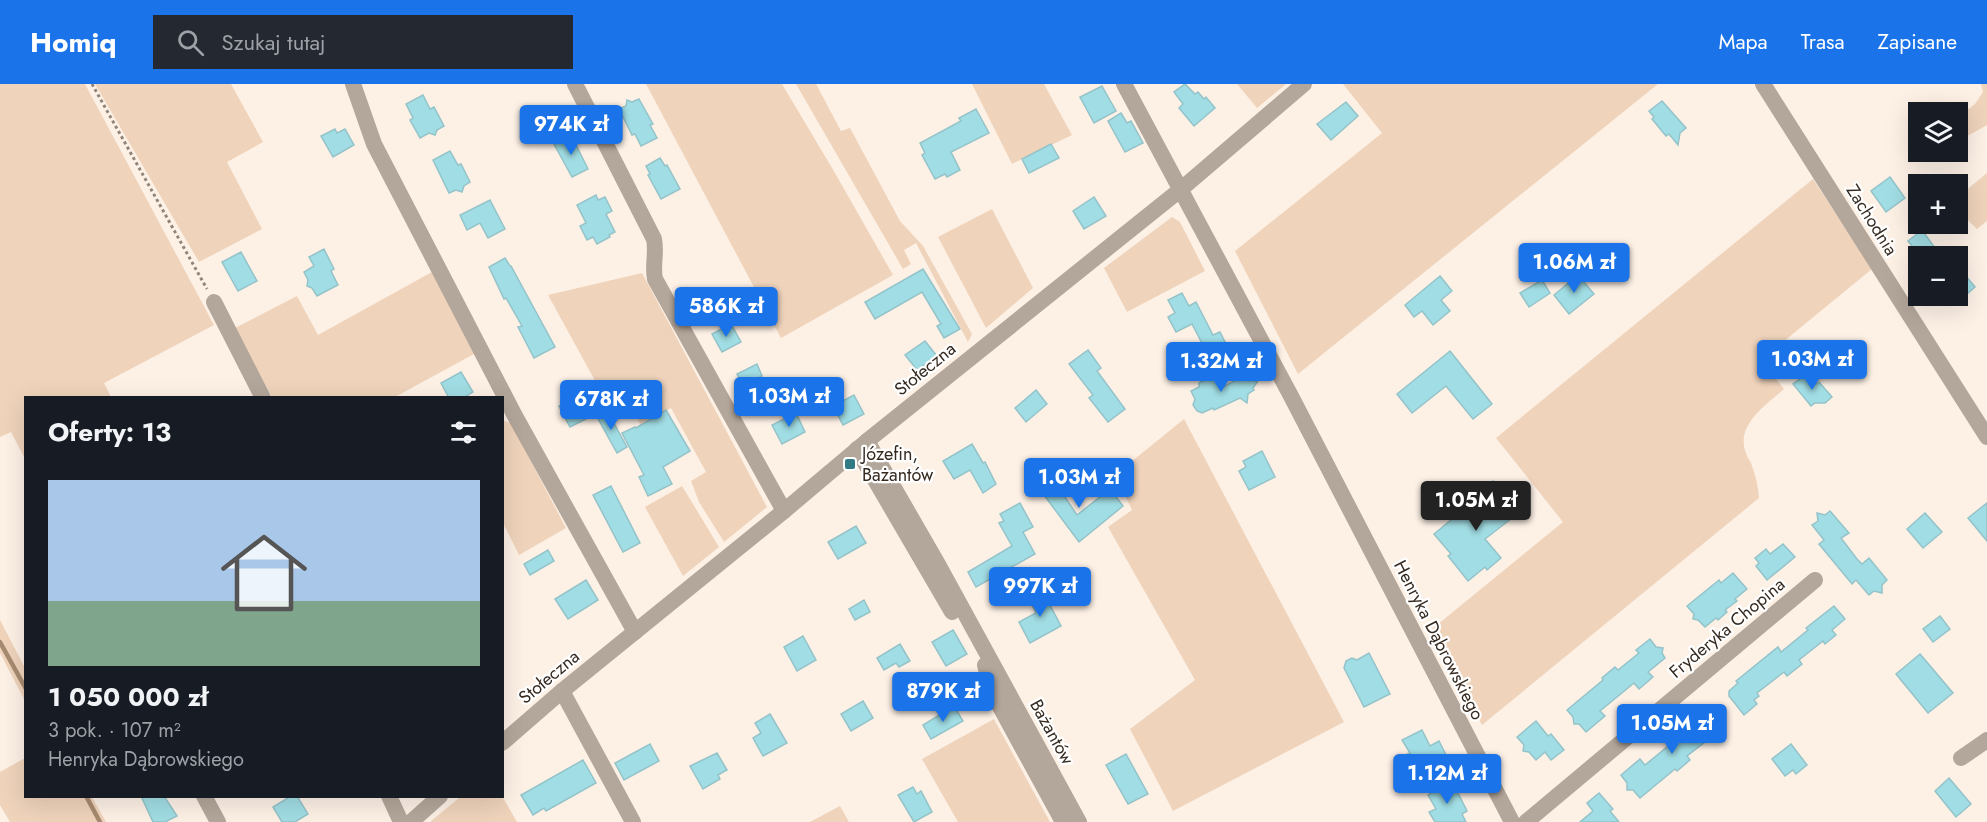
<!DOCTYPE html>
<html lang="pl">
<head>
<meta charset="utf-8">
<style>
  :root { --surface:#171b24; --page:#242831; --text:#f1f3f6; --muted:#9ea1a6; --line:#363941; --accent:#1a73e8 }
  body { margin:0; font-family:Jost,sans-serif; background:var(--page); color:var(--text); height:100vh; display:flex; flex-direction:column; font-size:22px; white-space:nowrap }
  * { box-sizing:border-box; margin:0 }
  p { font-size:20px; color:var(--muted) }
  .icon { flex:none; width:33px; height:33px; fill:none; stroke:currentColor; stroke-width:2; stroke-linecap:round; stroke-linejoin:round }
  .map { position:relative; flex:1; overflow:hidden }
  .side { position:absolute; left:24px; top:312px; width:480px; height:402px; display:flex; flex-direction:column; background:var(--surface); border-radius:0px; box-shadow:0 6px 24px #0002 }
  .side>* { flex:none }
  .fabs { position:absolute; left:1908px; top:18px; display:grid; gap:12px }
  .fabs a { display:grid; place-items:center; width:60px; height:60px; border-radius:0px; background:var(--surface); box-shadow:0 6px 24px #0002; font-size:30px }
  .price { position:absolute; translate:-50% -51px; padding:0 14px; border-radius:6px; background:var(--accent); color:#fff; font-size:20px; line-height:39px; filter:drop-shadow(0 2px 3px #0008) }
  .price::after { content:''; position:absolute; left:50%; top:36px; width:18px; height:14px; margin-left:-9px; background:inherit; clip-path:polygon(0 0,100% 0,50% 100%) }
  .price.active { background:#222; color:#fff }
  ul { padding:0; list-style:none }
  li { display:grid; align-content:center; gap:12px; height:318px; padding:0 24px }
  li+li { border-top:2px solid var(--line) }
  li span { display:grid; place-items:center; height:186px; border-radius:0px; color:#555 }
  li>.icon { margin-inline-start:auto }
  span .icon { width:108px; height:108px; fill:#fffc; stroke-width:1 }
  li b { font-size:26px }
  h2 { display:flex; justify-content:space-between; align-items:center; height:72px; padding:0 24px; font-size:26px }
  header { display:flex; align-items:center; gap:36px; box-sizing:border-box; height:84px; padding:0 30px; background:var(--accent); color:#fff }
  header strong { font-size:28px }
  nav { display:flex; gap:33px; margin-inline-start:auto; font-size:21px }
  .search { width:420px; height:54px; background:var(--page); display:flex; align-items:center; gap:15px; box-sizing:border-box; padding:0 21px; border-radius:0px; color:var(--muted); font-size:22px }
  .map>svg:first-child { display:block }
</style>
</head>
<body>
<header>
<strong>Homiq</strong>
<div class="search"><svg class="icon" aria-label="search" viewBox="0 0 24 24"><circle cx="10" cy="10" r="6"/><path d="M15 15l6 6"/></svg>Szukaj tutaj</div>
<nav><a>Mapa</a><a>Trasa</a><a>Zapisane</a></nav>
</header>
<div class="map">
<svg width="1987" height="738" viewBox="0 0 1987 738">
  <rect width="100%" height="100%" fill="#fdf1e6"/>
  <g fill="#efd3bb">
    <polygon points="0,0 85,0 214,241 104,299 111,313 26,314 25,375 11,348 0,353"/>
    <polygon points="95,0 231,0 263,58 227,78 262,145 199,178"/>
    <polygon points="646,0 782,0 835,89 893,191 781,254"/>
    <polygon points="796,0 816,0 841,47 850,44 900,137 923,162 972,250 968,258 916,159 904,166 911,180 903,185"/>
    <polygon points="972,0 1044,0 1072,51 1012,80"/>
    <polygon points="1237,0 1286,0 1257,24"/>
    <polygon points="1343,0 1658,0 1298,290 1235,167 1382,49"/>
    <polygon points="1981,0 1987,0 1987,41 1964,54 1958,53 1958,33 1975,20 1983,8"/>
    <polygon points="1987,89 1987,137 1977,145 1958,127 1958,113"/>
    <path d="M1813 95 1872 185 1761 276 1784 305C1766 321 1735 341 1746 369 1747 374 1751 377 1752 382 1756 392 1758 403 1759 414L1482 641 1432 545 1563 438 1496 354Z"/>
    <polygon points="992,125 1033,204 986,244 938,153"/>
    <polygon points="1172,133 1180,138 1205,187 1127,228 1104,184"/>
    <polygon points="432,188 474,270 395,313 272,313 235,244 297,212 318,251"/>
    <polygon points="642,189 767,423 724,458 699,418 691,397 706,388 671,324 640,340 623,304 604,313 548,211"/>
    <polygon points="1184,335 1344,638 1173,727 1130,645 1195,596 1108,443 1132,426 1115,391"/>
    <polygon points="502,336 511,339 566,444 519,471 503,439"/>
    <polygon points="682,402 719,463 683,492 645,423"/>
    <polygon points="0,536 25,584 25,617 0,569"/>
    <polygon points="994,635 1050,738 958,738 922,675"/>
    <polygon points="25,674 26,712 92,713 106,738 10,738 0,721 0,688"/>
    <polygon points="502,712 517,738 430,738 460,713"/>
    <polygon points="840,722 849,738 810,738"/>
  </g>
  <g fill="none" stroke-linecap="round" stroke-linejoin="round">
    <g stroke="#a78b70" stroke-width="4.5">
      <polyline points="0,558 26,605"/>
      <polyline points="86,712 100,738"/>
    </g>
  </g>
  <g fill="#a1dde4" stroke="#94c3c9" stroke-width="1.5">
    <polygon points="1185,0 1195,10 1198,8 1204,15 1206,13 1215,24 1194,42 1179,24 1183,20 1174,8"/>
    <polygon points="1102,2 1116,27 1094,39 1080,13"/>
    <polygon points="423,11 430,25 434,23 444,42 437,46 435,51 429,49 420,54 410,36 413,34 406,20"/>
    <polygon points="639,15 653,40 650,41 657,54 641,62 635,50 632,51 619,25 626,22 627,16 632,18"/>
    <polygon points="1662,17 1686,44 1680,49 1678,61 1669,50 1666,52 1652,35 1654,33 1649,27"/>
    <polygon points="1346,18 1358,32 1331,56 1317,40"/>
    <polygon points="976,25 989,49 951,68 960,86 947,93 945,90 935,95 922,71 925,69 920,59 961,37 959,34"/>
    <polygon points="1121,29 1127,39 1131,37 1143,59 1125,68 1108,37"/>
    <polygon points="335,45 337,49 345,45 354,61 333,73 321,52"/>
    <polygon points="571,51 588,85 572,93 554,60"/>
    <polygon points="1051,60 1059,74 1029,89 1022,75"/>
    <polygon points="450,67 458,81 461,80 470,98 464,102 462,108 456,106 449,109 433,76"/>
    <polygon points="660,74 665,82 667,81 680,105 661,115 648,91 650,90 646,82"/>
    <polygon points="1890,93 1905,114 1886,128 1871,107"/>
    <polygon points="596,111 598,116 605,113 612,127 606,130 615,148 609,151 610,153 597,160 593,153 587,156 580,142 586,139 577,121"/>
    <polygon points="1094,113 1106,132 1084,145 1073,127"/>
    <polygon points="490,116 505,145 488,154 480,139 467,146 460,131"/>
    <polygon points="1922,146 1935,164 1923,172 1920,172 1908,157"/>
    <polygon points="324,165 334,185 331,187 338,201 317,212 312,204 307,202 308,196 304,188 314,182 309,173"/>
    <polygon points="241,168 257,197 238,207 222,178"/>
    <polygon points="505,174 510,182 511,182 555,263 534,274 518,243 522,242 506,214 504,215 489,183"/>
    <polygon points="923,185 960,245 944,254 937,242 941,240 922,208 875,235 865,218"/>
    <polygon points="1578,191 1594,210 1569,230 1554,211"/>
    <polygon points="1965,191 1975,203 1958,218 1958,197"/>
    <polygon points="1440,192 1452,207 1441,216 1450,227 1433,241 1422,227 1414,233 1405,221"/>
    <polygon points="1542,196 1550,209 1529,223 1520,209"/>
    <polygon points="1182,209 1189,222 1196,218 1213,251 1220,248 1227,262 1208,271 1192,240 1176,248 1168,233 1175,229 1168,216"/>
    <polygon points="731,240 741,258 722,268 712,250"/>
    <polygon points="925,257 937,272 917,286 905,271"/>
    <polygon points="1088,266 1101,284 1097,287 1125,325 1108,338 1089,314 1093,311 1069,280"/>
    <polygon points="1450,267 1492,320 1473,335 1446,302 1412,329 1397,310"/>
    <polygon points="757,280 762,292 743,302 737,290"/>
    <polygon points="461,288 473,308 463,314 449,314 441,299"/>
    <polygon points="1808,289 1817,300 1819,298 1832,313 1825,319 1815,319 1811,322 1793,300"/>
    <polygon points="1216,290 1223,303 1242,293 1247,296 1258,297 1253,304 1254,306 1248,310 1247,319 1240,314 1214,326 1213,324 1202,329 1197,327 1193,321 1195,315 1191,307 1199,303 1199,299"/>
    <polygon points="1036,306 1047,320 1026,338 1015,324"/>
    <polygon points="581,311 592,332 570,343 559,322"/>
    <polygon points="854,311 864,330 843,341 833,322"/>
    <polygon points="606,325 627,363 617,369 596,331"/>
    <polygon points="666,326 690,367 663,383 672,400 648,412 639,393 644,391 622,349 635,343 636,344"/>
    <polygon points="796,329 805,348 782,360 772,341"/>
    <polygon points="972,360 983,379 985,378 996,400 983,409 970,386 954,395 943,377"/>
    <polygon points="1262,367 1275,393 1249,406 1239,387 1246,383 1243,377"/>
    <polygon points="1049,389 1077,431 1110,405 1123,422 1079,458 1035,399"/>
    <polygon points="1493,397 1506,413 1503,415 1516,431 1485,455 1501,474 1487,486 1485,483 1468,497 1448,472 1451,470 1434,450 1475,416 1473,413"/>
    <polygon points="611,402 640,459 623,468 593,411"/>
    <polygon points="1020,419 1033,443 1023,448 1035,470 976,503 968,488 1012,462 999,439 1004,437 1000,430"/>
    <polygon points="1987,419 1987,457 1968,434"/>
    <polygon points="1830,427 1849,449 1841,454 1857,475 1862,480 1869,474 1887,496 1882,501 1882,509 1874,507 1869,511 1856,496 1852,500 1819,460 1824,456 1812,441 1818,437 1817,429 1825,431"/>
    <polygon points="1925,429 1942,448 1923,464 1907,445"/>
    <polygon points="856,442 866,459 838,475 828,458"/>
    <polygon points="1783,460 1795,473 1767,496 1756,482 1759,479 1755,474 1766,465 1770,470"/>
    <polygon points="548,466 554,477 530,491 524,480"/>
    <polygon points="1733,489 1747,505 1735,515 1737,517 1725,526 1727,528 1718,536 1716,534 1705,543 1698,536 1693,535 1694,530 1687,522 1719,496 1721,499"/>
    <polygon points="586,496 598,516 568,535 555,515"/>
    <polygon points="1041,504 1061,542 1030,559 1019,538 1036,529 1027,511"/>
    <polygon points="864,516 870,528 855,536 849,525"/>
    <polygon points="1834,522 1845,535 1832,546 1836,551 1825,560 1823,557 1799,576 1802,580 1787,592 1784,588 1757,609 1759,612 1754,616 1757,620 1744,631 1729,612 1729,607 1738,599 1736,597 1778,563 1781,568 1808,546 1806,544"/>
    <polygon points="1940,532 1950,545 1933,558 1923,545"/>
    <polygon points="953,546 967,570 946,582 932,558"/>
    <polygon points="803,552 816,576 797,587 784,563"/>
    <polygon points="1650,555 1656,563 1663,564 1662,569 1665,574 1648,588 1653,593 1639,605 1634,599 1600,627 1605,632 1586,648 1579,640 1574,640 1573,633 1567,626 1603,596 1602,594 1615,583 1618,586 1639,569 1636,566"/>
    <polygon points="900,560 910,577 899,583 896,579 884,586 877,574"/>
    <polygon points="1369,569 1390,610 1364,623 1344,584 1346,577 1352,574 1357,576"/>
    <polygon points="1920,570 1953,609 1928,629 1896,590"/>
    <polygon points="863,617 873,634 851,647 841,630"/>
    <polygon points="954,622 963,637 931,655 923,641"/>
    <polygon points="1709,628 1713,633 1719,633 1718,639 1725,647 1711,658 1709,655 1687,672 1690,676 1677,687 1675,685 1640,714 1633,706 1627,706 1627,699 1621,691 1640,675 1645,681 1678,654 1674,648 1688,637 1692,642"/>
    <polygon points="770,630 787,659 763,672 753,654 761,649 755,639"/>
    <polygon points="1536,637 1548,652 1551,650 1564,666 1551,676 1545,668 1536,676 1529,668 1523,667 1524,661 1517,653"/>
    <polygon points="1422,646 1430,662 1439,657 1446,671 1405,692 1396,675 1410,669 1402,656"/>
    <polygon points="650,660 659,677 624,696 615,679"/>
    <polygon points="1791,660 1807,681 1796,690 1793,686 1785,692 1772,675"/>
    <polygon points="717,669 727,686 718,691 720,695 703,705 690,682"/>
    <polygon points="1126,670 1148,710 1128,720 1106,681"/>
    <polygon points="583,676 596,699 546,727 544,724 533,731 521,711"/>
    <polygon points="1949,694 1971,720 1956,733 1935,707"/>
    <polygon points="1448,699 1459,711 1467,727 1462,730 1466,738 1435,738 1429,728 1436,725 1428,711"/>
    <polygon points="913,703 917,710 921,707 932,728 914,738 898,711"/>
    <polygon points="1599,709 1613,725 1610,727 1619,738 1580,738 1593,727 1587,719"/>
    <polygon points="141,712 164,712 177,732 165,738 153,738"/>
    <polygon points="291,712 297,712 308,730 295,738 282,738 273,723"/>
  </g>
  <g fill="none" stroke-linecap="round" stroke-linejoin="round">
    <polyline stroke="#91857b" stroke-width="3" stroke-dasharray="3 3" stroke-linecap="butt" points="92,0 207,205"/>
    <g stroke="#b3a69a" stroke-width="16">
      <polyline points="353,0 374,60 515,332 635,548"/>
      <path d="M575 0 654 155C657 170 652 181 655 195L784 427"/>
      <polyline points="1124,0 1292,314 1512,738"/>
      <polyline points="1763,0 1987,353"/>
      <polyline points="214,218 263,314"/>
      <polyline points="867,357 939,482 1079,738"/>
      <polyline points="857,365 952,528"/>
      <polyline points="985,581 993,610 1063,738"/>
      <polyline points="562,607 633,738"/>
      <polyline points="502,659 562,607 784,427 867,357 1180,106 1304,0"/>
      <polyline points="1961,674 1987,656"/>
      <polyline points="204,712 218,738"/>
      <polyline points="389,712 401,738"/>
      <polyline points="411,738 440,712"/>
      <polyline points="1526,738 1815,496"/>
    </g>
  </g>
  <rect fill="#337b84" stroke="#fff" stroke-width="2" x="844" y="374" width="12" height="12" rx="3"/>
  <g text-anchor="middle" stroke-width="4.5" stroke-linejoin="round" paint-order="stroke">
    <g font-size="18" fill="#362a20" stroke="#fff">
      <text transform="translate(1872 136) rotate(58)" y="6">Zachodnia</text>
      <text transform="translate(925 285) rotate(-39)" y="6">Stołeczna</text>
      <text transform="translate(1727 544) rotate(-40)" y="6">Fryderyka Chopina</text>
      <text transform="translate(1439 556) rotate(63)" y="6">Henryka Dąbrowskiego</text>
      <text transform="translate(549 593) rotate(-40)" y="6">Stołeczna</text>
      <text transform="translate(1052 648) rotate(61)" y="6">Bażantów</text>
    </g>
    <g font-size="18" fill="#362a20" stroke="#fff" text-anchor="start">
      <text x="862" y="376">Józefin,<tspan x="862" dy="21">Bażantów</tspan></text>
    </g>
  </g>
</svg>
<div class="fabs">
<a><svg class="icon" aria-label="layers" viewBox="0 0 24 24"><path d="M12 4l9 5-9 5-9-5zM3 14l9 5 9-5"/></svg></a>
<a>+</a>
<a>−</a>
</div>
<b class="price" style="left:571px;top:72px">974K zł</b>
<b class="price" style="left:1574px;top:210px">1.06M zł</b>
<b class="price" style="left:726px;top:254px">586K zł</b>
<b class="price" style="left:1812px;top:307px">1.03M zł</b>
<b class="price" style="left:1221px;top:309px">1.32M zł</b>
<b class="price" style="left:789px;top:344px">1.03M zł</b>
<b class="price" style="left:611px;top:347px">678K zł</b>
<b class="price" style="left:1079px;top:425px">1.03M zł</b>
<b class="price active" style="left:1476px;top:448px">1.05M zł</b>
<b class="price" style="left:1040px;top:534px">997K zł</b>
<b class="price" style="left:943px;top:639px">879K zł</b>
<b class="price" style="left:1672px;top:671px">1.05M zł</b>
<b class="price" style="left:1447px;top:721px">1.12M zł</b>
<section class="side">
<h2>Oferty: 13<svg class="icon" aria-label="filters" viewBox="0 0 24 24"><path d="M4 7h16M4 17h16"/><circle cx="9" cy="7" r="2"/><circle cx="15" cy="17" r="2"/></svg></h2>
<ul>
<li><span style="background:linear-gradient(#a9c7e8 65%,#7fa58c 0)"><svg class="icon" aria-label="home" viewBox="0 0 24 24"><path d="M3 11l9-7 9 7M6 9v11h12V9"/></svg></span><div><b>1 050 000 zł</b><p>3 pok. · 107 m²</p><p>Henryka Dąbrowskiego</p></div></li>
</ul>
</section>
</div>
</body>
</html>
